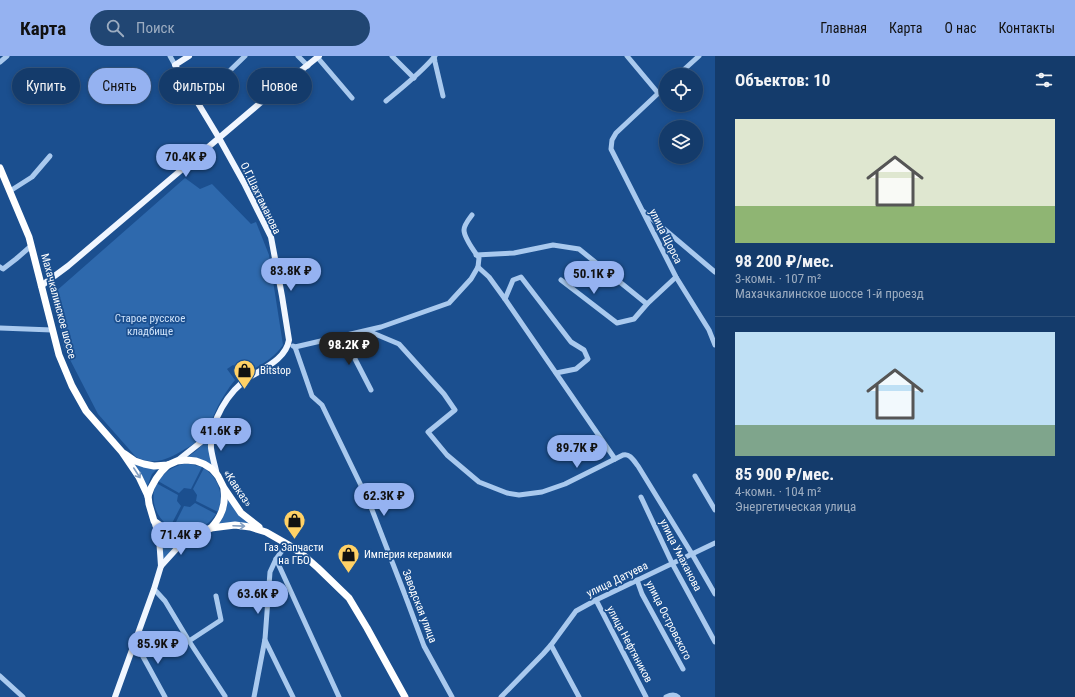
<!DOCTYPE html>
<html lang="ru">
<head>
<meta charset="utf-8">
<style>
  :root { --surface:#143b6b; --page:#214673; --text:#f1f3f6; --muted:#9dadc1; --line:#33557e; --accent:#95b2f1 }
  body { margin:0; font-family:"Roboto Condensed",sans-serif; background:var(--page); color:var(--text); height:100vh; display:flex; flex-direction:column; font-size:15px; white-space:nowrap }
  * { box-sizing:border-box; margin:0 }
  p { font-size:13px; color:var(--muted) }
  .icon { flex:none; width:22px; height:22px; fill:none; stroke:currentColor; stroke-width:2; stroke-linecap:round; stroke-linejoin:round }
  .map { position:relative; flex:1; overflow:hidden }
  .panel { display:flex; flex-direction:column; background:var(--surface); width:360px }
  .panel>* { flex:none }
  .hud { position:absolute; left:12px; top:12px; width:380px; height:36px; display:flex; gap:8px }
  .tools { position:absolute; left:659px; top:12px; display:grid; gap:8px }
  .tools a { display:grid; place-items:center; width:44px; height:44px; border-radius:50%; background:var(--surface); box-shadow:0 2px 6px #0003,0 0 0 1px var(--line); font-size:20px }
  .price { position:absolute; translate:-50% -34px; padding:0 9px; border-radius:14px; background:var(--accent); color:#111; font-size:13px; line-height:26px; filter:drop-shadow(0 1px 2px #0008) }
  .price::after { content:''; position:absolute; left:50%; top:24px; width:12px; height:9px; margin-left:-6px; background:inherit; clip-path:polygon(0 0,100% 0,50% 100%) }
  .price.on { background:#222; color:#fff }
  ul { padding:0; list-style:none }
  li { display:grid; align-content:center; gap:8px; height:212px; padding:0 20px }
  li+li { border-top:1px solid var(--line) }
  li span { display:grid; place-items:center; height:124px; border-radius:0px; color:#555 }
  li>.icon { margin-inline-start:auto }
  span .icon { width:72px; height:72px; fill:#fffc; stroke-width:1 }
  li b { font-size:17px }
  h2 { display:flex; justify-content:space-between; align-items:center; height:48px; padding:0 20px; font-size:17px }
  .tag { padding:0 14px; border-radius:18px; background:var(--surface); box-shadow:0 2px 6px #0003,0 0 0 1px var(--line); font-size:14px; line-height:36px }
  .tag.on { background:var(--accent); color:#111 }
  header { display:flex; align-items:center; gap:24px; box-sizing:border-box; height:56px; padding:0 20px; background:var(--accent); color:#111 }
  header strong { font-size:19px }
  nav { display:flex; gap:22px; margin-inline-start:auto; font-size:14px }
  .search { width:280px; height:36px; background:var(--page); display:flex; align-items:center; gap:10px; box-sizing:border-box; padding:0 14px; border-radius:22px; color:var(--muted); font-size:15px }
  main { display:flex; flex:1; min-height:0 }
  .map>svg:first-child { display:block }
</style>
</head>
<body>
<header>
<strong>Карта</strong>
<div class="search"><svg class="icon" aria-label="search" viewBox="0 0 24 24"><circle cx="10" cy="10" r="6"/><path d="M15 15l6 6"/></svg>Поиск</div>
<nav><a>Главная</a><a>Карта</a><a>О нас</a><a>Контакты</a></nav>
</header>
<main>
<div class="map">
<svg width="715" height="641" viewBox="0 0 715 641">
  <rect width="100%" height="100%" fill="#1b4f8f"/>
  <g fill="#2e69ad">
    <path d="M185 122 200 133 212 128 251 168 256 166 269 199 283 289C274 302 261 309 246 317L233 309 227 313 235 324C228 332 223 341 218 350 214 358 211 367 206 375 201 383 193 389 185 393 169 403 155 410 136 401L98 358 64 292 54 237Z"/>
    <path d="M206 385 208 386 212 409C204 404 197 401 188 401L197 394Z"/>
    <polygon points="132,406 159,411 152,418 147,431"/>
    <path d="M183 408H190L202 411 191 433 184 432 179 437 158 425C165 416 172 411 183 408Z"/>
    <path d="M204 412C219 423 224 438 218 456L196 445 197 439 193 433Z"/>
    <path d="M156 427 178 439 177 445 181 450 170 471C155 460 150 445 156 427Z"/>
    <path d="M228 444 252 468 217 470C224 462 227 454 228 444Z"/>
    <path d="M195 447 216 458C206 473 190 479 173 472L184 450 190 451Z"/>
    <path d="M159 472C167 478 175 483 185 482L176 490 165 502H163V488Z"/>
  </g>
  <g fill="none" stroke-linecap="round" stroke-linejoin="round">
    <g stroke="#a9c9ee" stroke-width="5">
      <polyline points="170,0 175,9"/>
      <polyline points="298,0 308,10"/>
      <polyline points="392,0 414,22"/>
      <polyline points="434,0 435,6 443,40"/>
      <polyline points="627,0 658,37"/>
      <polyline points="317,1 352,42"/>
      <polyline points="0,6 7,0"/>
      <polyline points="678,19 699,0"/>
      <polyline points="666,30 616,77 612,84 611,93 676,221 709,274 715,289"/>
      <polyline points="195,44 214,30 245,0"/>
      <path d="M386 45C403 31 421 17 435 0"/>
      <polyline points="10,135 32,121 50,100"/>
      <polyline points="644,156 715,216"/>
      <polyline points="476,199 514,197 553,189 579,193 647,248 634,263 617,267 561,224"/>
      <polyline points="0,211 3,213 16,203 31,190"/>
      <polyline points="478,211 489,221 505,243 615,403"/>
      <polyline points="505,243 513,224 521,221 571,286 584,294 588,303 576,313 556,317"/>
      <polyline points="647,248 676,221"/>
      <polyline points="0,272 52,274"/>
      <path d="M368 275 399 288 444 338 455 354 428 376 447 399 479 426 507 437 519 439 542 436 565 428 623 399C630 397 634 405 638 410L692 498 715 538"/>
      <polyline points="344,279 354,301 371,334"/>
      <path d="M293 290 295 291 381 271 449 247 471 223 478 211 479 202C474 195 464 182 464 174 464 169 469 163 472 159"/>
      <polyline points="295,291 312,340 322,349 369,446 405,539 424,590 452,641"/>
      <polyline points="695,420 715,454"/>
      <polyline points="641,441 672,507 715,586"/>
      <polyline points="276,503 339,641"/>
      <polyline points="637,524 642,538 683,613"/>
      <polyline points="154,533 165,545 189,585 225,640"/>
      <polyline points="596,544 646,641"/>
      <polyline points="265,584 293,641"/>
      <polyline points="189,585 221,564 216,540"/>
      <polyline points="135,586 165,641"/>
      <polyline points="551,589 579,641"/>
      <polyline points="0,620 23,641"/>
      <polyline points="254,641 265,583 270,516 276,503 287,488"/>
      <polyline points="501,641 543,598 551,589 576,555 596,544 715,487"/>
      <path d="M666 641C670 639 675 638 678 641"/>
    </g>
    <g stroke="#f0f6ff" stroke-width="6">
      <path d="M189 0 175 9 219 82 244 127 271 181 282 240 289 284C286 303 264 312 250 321 228 335 210 365 211 392 212 400 215 410 217 419"/>
      <polyline points="41,230 68,210 259,48 319,0"/>
      <polyline points="177,405 201,386 213,374"/>
      <polyline points="161,510 180,489 192,480"/>
      <polyline points="115,641 154,533 161,510 159,481 154,465"/>
    </g>
    <g stroke="#fff" stroke-width="7">
      <polyline points="0,112 29,181 59,299 72,330 86,355 122,396 139,421 148,440 149,448 154,465 164,472 175,478 184,479 192,480 211,472 235,469 250,471 266,476 287,488 301,497 318,512 349,542 367,572 405,641"/>
      <polyline points="125,398 135,405 144,408 154,410 168,409 177,405 186,404 196,405 204,408 212,413 218,420 224,432 241,457 259,471"/>
      <path d="M148 440C152 427 158 418 168 409"/>
      <path d="M211 472C221 461 226 450 224 434"/>
    </g>
  </g>
  <defs><path id="oneway-shaft" d="M-6 0H5M1.5-3L5.5 0L1.5 3" fill="none" stroke-width="1.6" stroke-linecap="round" stroke-linejoin="round"/></defs>
  <g stroke="#829ec1">
    <use href="#oneway-shaft" transform="translate(137 417) rotate(57)"/>
    <use href="#oneway-shaft" transform="translate(239 470) rotate(2)"/>
  </g>
  <defs>
    <symbol id="shop-pin" viewBox="-11 -11 22 30"><path d="M0 17L-7.5 6A9.5 9.5 0 1 1 7.5 6Z" fill="#ffd166" stroke="#1b4f8f"/><path d="M-5-2.5h2.3a2.7 3.5 0 0 1 5.4 0H5L5.5 6h-11ZM-1.5-2.5h3a1.5 2.3 0 0 0-3 0Z" fill="#111"/></symbol>
  </defs>
  <g fill-rule="evenodd">
    <use href="#shop-pin" x="232" y="302" width="25" height="34"/>
    <use href="#shop-pin" x="282" y="452" width="25" height="34"/>
    <use href="#shop-pin" x="336" y="486" width="25" height="34"/>
  </g>
  <g text-anchor="middle" stroke-width="3.5" stroke-linejoin="round" paint-order="stroke">
    <g font-size="11" fill="#fff" stroke="#1b4f8f">
      <text transform="translate(261 142) rotate(64)" y="4">О.Г.Шахтаманова</text>
      <text transform="translate(666 180) rotate(63)" y="4">улица Щорса</text>
      <text transform="translate(59 250) rotate(75)" y="4">Махачкалинское шоссе</text>
      <text transform="translate(238 432) rotate(56)" y="4">«Кавказ»</text>
      <text transform="translate(681 499) rotate(63)" y="4">улица Умаханова</text>
      <text transform="translate(617 523) rotate(-26)" y="4">улица Датуева</text>
      <text transform="translate(420 550) rotate(69)" y="4">Заводская улица</text>
      <text transform="translate(669 564) rotate(63)" y="4">улица Островского</text>
      <text transform="translate(630 588) rotate(62)" y="4">улица Нефтяников</text>
    </g>
    <g font-size="11" fill="#cfe3fa" stroke="#1b4f8f">
      <text x="150" y="266">Старое русское<tspan x="150" dy="13">кладбище</tspan></text>
    </g>
    <g font-size="11" fill="#fff" stroke="#1b4f8f" text-anchor="start">
      <text x="260" y="318">Bitstop</text>
      <text x="294" y="495" text-anchor="middle">Газ Запчасти<tspan x="294" dy="13">на ГБО</tspan></text>
      <text x="364" y="502">Империя керамики</text>
    </g>
  </g>
</svg>
<div class="tools">
<a><svg class="icon" aria-label="locate" viewBox="0 0 24 24"><circle cx="12" cy="12" r="6"/><path d="M12 2v4M12 18v4M2 12h4M18 12h4"/></svg></a>
<a><svg class="icon" aria-label="layers" viewBox="0 0 24 24"><path d="M12 4l9 5-9 5-9-5zM3 14l9 5 9-5"/></svg></a>
</div>
<b class="price" style="left:186px;top:122px">70.4K ₽</b>
<b class="price" style="left:291px;top:236px">83.8K ₽</b>
<b class="price" style="left:594px;top:239px">50.1K ₽</b>
<b class="price on" style="left:349px;top:310px">98.2K ₽</b>
<b class="price" style="left:221px;top:396px">41.6K ₽</b>
<b class="price" style="left:577px;top:413px">89.7K ₽</b>
<b class="price" style="left:384px;top:461px">62.3K ₽</b>
<b class="price" style="left:181px;top:500px">71.4K ₽</b>
<b class="price" style="left:258px;top:559px">63.6K ₽</b>
<b class="price" style="left:158px;top:609px">85.9K ₽</b>
<div class="hud">
<a class="tag">Купить</a>
<a class="tag on">Снять</a>
<a class="tag">Фильтры</a>
<a class="tag">Новое</a>
</div>
</div>
<section class="panel">
<h2>Объектов: 10<svg class="icon" aria-label="filters" viewBox="0 0 24 24"><path d="M4 7h16M4 17h16"/><circle cx="9" cy="7" r="2"/><circle cx="15" cy="17" r="2"/></svg></h2>
<ul>
<li><span style="background:linear-gradient(#dfe7d0 70%,#8fb573 0)"><svg class="icon" aria-label="home" viewBox="0 0 24 24"><path d="M3 11l9-7 9 7M6 9v11h12V9"/></svg></span><div><b>98 200 ₽/мес.</b><p>3-комн. · 107 m²</p><p>Махачкалинское шоссе 1-й проезд</p></div></li>
<li><span style="background:linear-gradient(#bfe0f5 75%,#7fa58c 0)"><svg class="icon" aria-label="home" viewBox="0 0 24 24"><path d="M3 11l9-7 9 7M6 9v11h12V9"/></svg></span><div><b>85 900 ₽/мес.</b><p>4-комн. · 104 m²</p><p>Энергетическая улица</p></div></li>
</ul>
</section>
</main>
</body>
</html>
